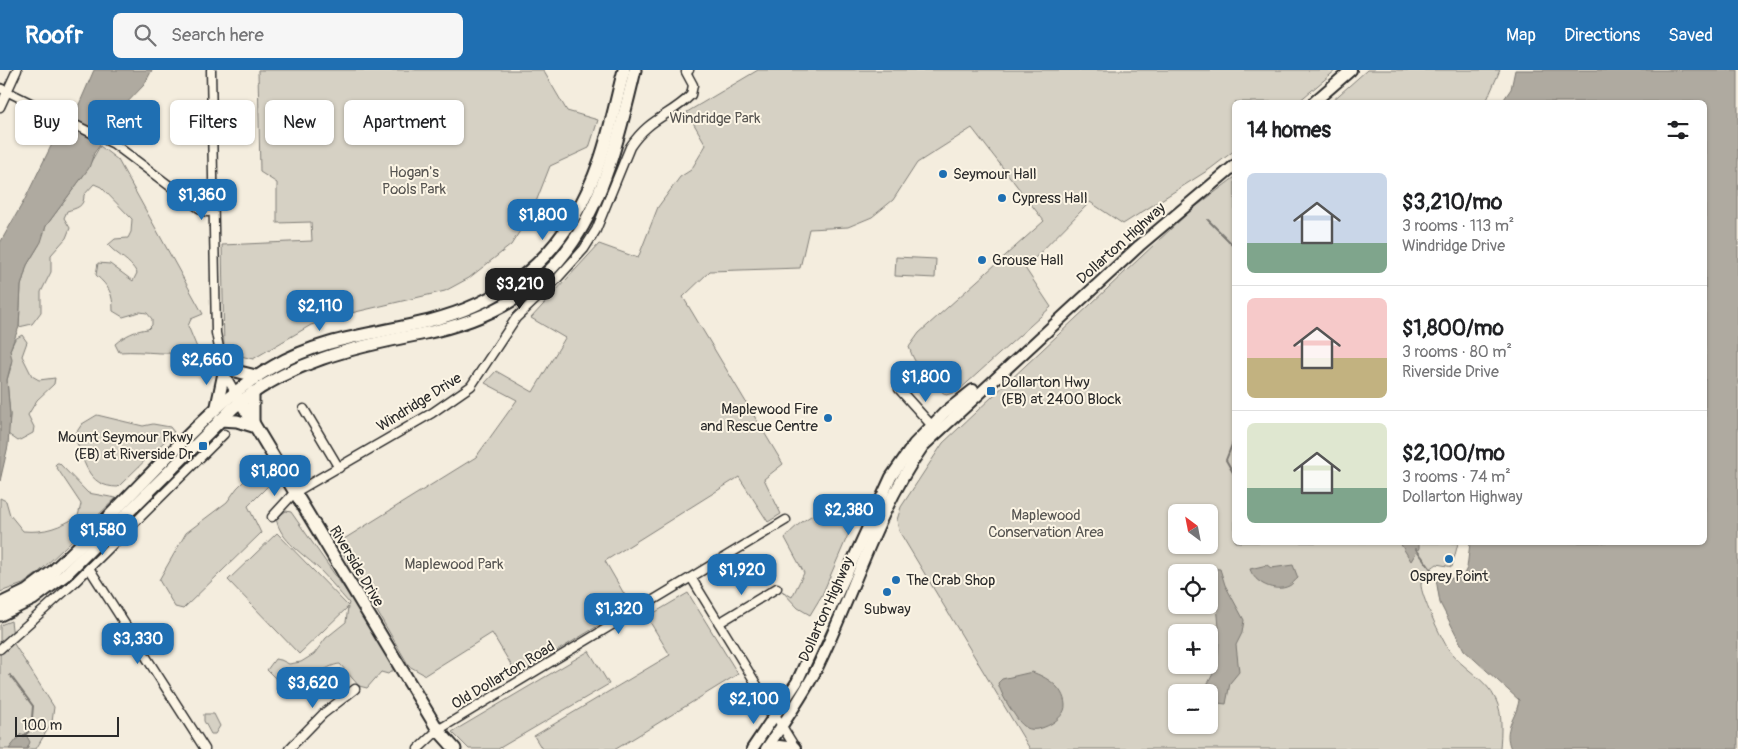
<!DOCTYPE html>
<html lang="en">
<head>
<meta charset="utf-8">
<style>
  :root { --surface:#fff; --page:#f6f6f6; --text:#202124; --muted:#757577; --line:#e0e0e0; --accent:#1f6fb2 }
  body { margin:0; font-family:Pangolin,sans-serif; background:var(--page); color:var(--text); height:100vh; display:flex; flex-direction:column; font-size:19px; white-space:nowrap }
  * { box-sizing:border-box; margin:0 }
  p { font-size:16px; color:var(--muted) }
  .icon { flex:none; width:28px; height:28px; fill:none; stroke:currentColor; stroke-width:2; stroke-linecap:round; stroke-linejoin:round }
  .map { position:relative; flex:1; overflow:hidden }
  .sheet { position:absolute; left:1232px; top:30px; width:475px; height:445px; display:flex; flex-direction:column; background:var(--surface); border-radius:8px; box-shadow:0 1px 4px #0004 }
  .sheet>* { flex:none }
  .banner { position:absolute; left:15px; top:30px; width:475px; height:45px; display:flex; gap:10px }
  .needle { width:32px; rotate:328deg }
  .buttons { position:absolute; left:1168px; top:434px; display:grid; gap:10px }
  .buttons a { display:grid; place-items:center; width:50px; height:50px; border-radius:8px; background:var(--surface); box-shadow:0 1px 4px #0004; font-size:25px }
  .scale { position:absolute; left:15px; bottom:12px; width:104px; box-sizing:border-box; padding-left:5px; border:2px solid #2b2b2b; border-top:0; font-size:14px; line-height:18px; white-space:nowrap; color:#2b2b2b; -webkit-text-stroke:4px #fcf5e5; paint-order:stroke }
  .price { position:absolute; translate:-50% -42px; padding:0 11px; border-radius:10px; background:var(--accent); color:#fff; font-size:16px; line-height:32px; filter:drop-shadow(0 1px 2px #0008) }
  .price::after { content:''; position:absolute; left:50%; top:30px; width:15px; height:11px; margin-left:-8px; background:inherit; clip-path:polygon(0 0,100% 0,50% 100%) }
  .price.active { background:#222; color:#fff }
  ul { padding:0; list-style:none }
  li { display:flex; align-items:center; gap:15px; height:125px; padding:0 15px }
  li+li { border-top:1px solid var(--line) }
  li span { display:grid; place-items:center; flex:none; width:140px; height:100px; border-radius:8px; color:#555 }
  li>.icon { margin-inline-start:auto }
  span .icon { width:60px; height:60px; fill:#fffc; stroke-width:1 }
  li b { font-size:21px }
  h2 { display:flex; justify-content:space-between; align-items:center; height:60px; padding:0 15px; font-size:21px }
  .pill { padding:0 18px; border-radius:8px; background:var(--surface); box-shadow:0 1px 4px #0004; font-size:18px; line-height:45px }
  .pill.active { background:var(--accent); color:#fff }
  header { display:flex; align-items:center; gap:30px; box-sizing:border-box; height:70px; padding:0 25px; background:var(--accent); color:#fff }
  header strong { font-size:24px }
  nav { display:flex; gap:28px; margin-inline-start:auto; font-size:18px }
  .search { width:350px; height:45px; background:var(--page); display:flex; align-items:center; gap:12px; box-sizing:border-box; padding:0 18px; border-radius:8px; color:var(--muted); font-size:19px }
  .map>svg:first-child { display:block }
</style>
</head>
<body>
<header>
<strong>Roofr</strong>
<div class="search"><svg class="icon" aria-label="search" viewBox="0 0 24 24"><circle cx="10" cy="10" r="6"/><path d="M15 15l6 6"/></svg>Search here</div>
<nav><a>Map</a><a>Directions</a><a>Saved</a></nav>
</header>
<div class="map">
<svg width="1738" height="679" viewBox="0 0 1738 679">
  <rect width="100%" height="100%" fill="#f4edde"/>
  <filter id="ink" filterUnits="userSpaceOnUse"><feTurbulence type="fractalNoise" baseFrequency=".02" numOctaves="2"/><feDisplacementMap in="SourceGraphic" scale="10" xChannelSelector="R" yChannelSelector="G"/><feConvolveMatrix kernelMatrix="1 2 1 2 8 2 1 2 1" color-interpolation-filters="sRGB"/></filter>
  <g filter="url(#ink)">
    <g fill="#d6d1c4" stroke="#807e78" fill-rule="evenodd">
      <polygon points="258,0 543,0 567,41 598,50 589,78 550,96 532,142 511,175 469,208 445,221 347,244 311,255 253,289 224,282 222,175 312,171 311,152 277,153 277,113 260,102"/>
      <path d="M758 0H1336L1298 32H1235V80L1210 99 1123 154 1090 132 1025 198 1051 237 957 322 946 325C930 312 915 297 909 277L919 263 1044 151 972 58 917 93 893 130 872 147 848 157 809 159 800 198 710 201 683 227 783 394 764 409 781 444 768 452 739 407 605 491 630 534 629 537 519 604 516 603 492 563 425 605 409 596 340 478 344 469 476 387 517 330 485 313 496 301 533 322 565 268 531 248 599 174 638 188 658 137 680 107 691 100 706 75 687 42Z"/>
      <polygon points="1367,0 1500,0 1486,32 1331,32"/>
      <path d="M100 76 118 90 203 244 191 249 188 256 198 280C169 287 147 280 119 282L115 274C124 266 136 260 148 259L152 255V249L147 243 140 242 123 247 113 241C113 223 109 217 96 205L98 193 110 194 133 211 137 203C129 189 119 187 108 175L115 169 128 168 131 162 132 149 101 117 94 114 84 125C84 137 77 138 67 141L64 148 70 158 66 168 51 185V202L41 222V242L32 254 19 257 21 216 27 195 39 175 46 156 83 106Z"/>
      <path d="M1235 107V472L1458 473 1452 497 1437 494C1430 499 1422 504 1421 514 1420 524 1442 570 1449 580 1461 598 1487 609 1496 630 1503 644 1501 663 1500 679H1030L899 461 897 450 901 437 943 373 1190 141ZM1176 442H1209V475H1176ZM1176 502H1209V535H1176ZM1176 562H1209V595H1176ZM1176 622H1209V655H1176Z"/>
      <polygon points="896,187 936,189 935,208 895,206"/>
      <polygon points="22,265 27,272 22,286 32,306 39,310 55,308 54,314 37,330 28,345 34,357 33,363 18,371 8,364 10,345 7,310 11,297 10,280 15,269"/>
      <path d="M97 345 143 356 153 354 170 357 174 362 118 417C86 417 85 390 74 366L82 354Z"/>
      <polygon points="264,391 275,409 248,436 261,463 183,539 175,537 159,510 186,463 227,432 237,418"/>
      <path d="M57 393H59L88 423 116 428 38 503 23 514 0 522V428L6 431 10 445 23 461C45 463 60 457 78 446L81 434 55 395Z"/>
      <path d="M844 429H852L858 434 857 444 822 525 810 545 798 538 782 521 792 527 804 503 785 468C799 450 824 438 844 429Z"/>
      <path d="M286 441 291 442 365 548 395 598 388 604 381 602 367 618 359 616 340 594C324 595 311 614 295 612L286 619 267 600 275 589 281 590 289 594 301 592 314 584 326 568 346 552 348 537 299 584 228 510 277 463 348 536 349 533C339 522 330 510 320 500 304 484 280 471 276 448Z"/>
      <polygon points="688,523 738,604 616,679 542,679 534,666 670,585 647,547"/>
      <polygon points="11,551 14,574 54,637 52,652 36,679 0,679 0,555"/>
      <polygon points="589,581 609,614 498,679 469,679 452,662"/>
      <polygon points="204,644 214,644 220,656 215,664 211,664 204,651"/>
    </g>
    <g fill="#afaaa0" stroke="#7a7771">
      <polygon points="94,0 152,0 144,15 121,39 116,54 94,83 89,98 46,156 41,172 27,195 21,216 19,257 10,280 12,290 7,310 10,345 8,376 0,411 0,173 25,129 53,72 74,46"/>
      <path d="M1515 0H1738V679H1511C1502 658 1516 650 1519 630L1464 580 1440 533 1436 509 1433 503 1448 509 1463 506 1467 498 1470 473 1705 472V32H1502L1511 19Z"/>
      <polygon points="1400,473 1419,473 1419,478 1411,491"/>
      <path d="M1267 495 1271 498 1293 495 1298 508C1295 510 1292 515 1289 516 1275 523 1254 513 1250 499Z"/>
      <path d="M1209 498 1220 499 1225 515 1244 550 1242 563 1236 575 1239 602 1230 613 1226 634 1218 633 1213 648 1209 650V622H1200C1230 597 1218 533 1209 498Z"/>
      <path d="M1032 602C1046 607 1064 617 1065 635 1066 649 1039 664 1027 658 1020 654 1016 647 1012 641 1006 632 1001 623 998 613L1002 609Z"/>
      <polygon points="21,664 26,665 30,672 27,679 9,679"/>
    </g>
    <g fill="none" stroke-linecap="round" stroke-linejoin="round">
      <g stroke="#7a7771" stroke-width="2">
        <polyline points="1208,150 1235,177"/>
        <polyline points="1235,367 1226,390 1235,406"/>
        <polyline points="1416,479 1433,502"/>
        <polyline points="10,605 33,636 31,659 24,666"/>
      </g>
      <defs>
        <g id="minor">
          <polyline points="211,0 216,263 224,303 235,322"/>
          <polyline points="0,18 114,74 199,138 207,142 213,141"/>
          <polyline points="0,37 17,0"/>
          <polyline points="899,319 934,358"/>
          <polyline points="304,339 339,398"/>
          <path d="M272 447 294 423 432 343 471 316 516 248 555 211 584 179 596 160 630 77C650 47 669 47 691 25L693 15 686 2 689 0"/>
          <polyline points="89,498 205,679"/>
          <polyline points="692,509 796,679"/>
          <polyline points="719,553 777,518"/>
          <polyline points="0,579 75,512 224,364"/>
          <polyline points="289,679 323,644 355,619"/>
          <polyline points="418,679 438,660 786,450"/>
        </g>
        <g id="tertiary">
          <polyline points="1314,32 1351,0"/>
          <path d="M762 624C769 628 774 629 783 628L789 622"/>
          <polyline points="752,679 797,612 891,407 914,374 944,343 973,320"/>
          <path d="M766 679C783 654 801 629 815 602 852 528 875 444 923 376L1139 176 1235 95"/>
          <polyline points="769,679 779,676 795,678"/>
        </g>
        <g id="secondary">
          <polyline points="223,298 256,306"/>
          <polyline points="253,322 253,354"/>
          <polyline points="237,326 438,660 455,679"/>
          <polyline points="217,336 224,303"/>
          <polyline points="220,350 237,351 253,356"/>
          <path d="M0 534 27 521 52 502C90 467 125 430 161 393 196 357 230 321 274 296 322 268 376 264 429 251 517 229 570 176 600 90 610 61 616 30 624 0"/>
          <path d="M0 545 33 529 65 505 233 338C287 292 353 277 421 264 574 233 603 136 635 0"/>
        </g>
      </defs>
      <use href="#minor" stroke="#2b2b2b" stroke-width="11"/>
      <use href="#tertiary" stroke="#2b2b2b" stroke-width="14"/>
      <use href="#secondary" stroke="#2b2b2b" stroke-width="15"/>
      <use href="#minor" stroke="#fcf5e5" stroke-width="8"/>
      <use href="#tertiary" stroke="#fcf5e5" stroke-width="10"/>
      <use href="#secondary" stroke="#fcf5e5" stroke-width="11"/>
    </g>
  </g>
  <g fill="#1f6fb2" stroke="#fcf5e5" stroke-width="2">
    <circle cx="943" cy="104" r="5"/>
    <circle cx="1002" cy="128" r="5"/>
    <circle cx="982" cy="190" r="5"/>
    <rect x="986" y="316" width="10" height="10" rx="2.5"/>
    <circle cx="828" cy="348" r="5"/>
    <rect x="198" y="371" width="10" height="10" rx="2.5"/>
    <circle cx="1449" cy="489" r="5"/>
    <circle cx="896" cy="510" r="5"/>
    <circle cx="887" cy="522" r="5"/>
  </g>
  <g text-anchor="middle" stroke-width="4" stroke-linejoin="round" paint-order="stroke">
    <g font-size="15" fill="#565451" stroke="#fcf5e5">
      <text x="715" y="53">Windridge Park</text>
      <text x="414" y="107">Hogan's<tspan x="414" dy="17">Pools Park</tspan></text>
      <text x="1046" y="450">Maplewood<tspan x="1046" dy="17">Conservation Area</tspan></text>
      <text x="454" y="499">Maplewood Park</text>
    </g>
    <g font-size="15" fill="#2b2b2b" stroke="#fcf5e5" text-anchor="start">
      <text x="953" y="109">Seymour Hall</text>
      <text x="1012" y="133">Cypress Hall</text>
      <text x="992" y="195">Grouse Hall</text>
      <text x="1001" y="317">Dollarton Hwy<tspan x="1001" dy="17">(EB) at 2400 Block</tspan></text>
      <text x="818" y="344" text-anchor="end">Maplewood Fire<tspan x="818" dy="17">and Rescue Centre</tspan></text>
      <text x="193" y="372" text-anchor="end">Mount Seymour Pkwy<tspan x="193" dy="17">(EB) at Riverside Dr</tspan></text>
      <text x="1449" y="511" text-anchor="middle">Osprey Point</text>
      <text x="906" y="515">The Crab Shop</text>
      <text x="887" y="544" text-anchor="middle">Subway</text>
    </g>
    <g font-size="15" fill="#2b2b2b" stroke="#fcf5e5">
      <text transform="translate(1121 173) rotate(-42)" y="5">Dollarton Highway</text>
      <text transform="translate(419 332) rotate(-32)" y="5">Windridge Drive</text>
      <text transform="translate(357 496) rotate(59)" y="5">Riverside Drive</text>
      <text transform="translate(826 539) rotate(-66)" y="5">Dollarton Highway</text>
      <text transform="translate(503 605) rotate(-31)" y="5">Old Dollarton Road</text>
    </g>
  </g>
</svg>
<div class="buttons">
<a><svg class="needle" viewBox="-14 -14 28 28"><path d="M0-13l5 13h-10z" fill="#e53935"/><path d="M0 13l5-13h-10z" fill="#757577"/></svg></a>
<a><svg class="icon" aria-label="locate" viewBox="0 0 24 24"><circle cx="12" cy="12" r="6"/><path d="M12 2v4M12 18v4M2 12h4M18 12h4"/></svg></a>
<a>+</a>
<a>−</a>
</div>
<div class="scale">100 m</div>
<b class="price" style="left:202px;top:151px">$1,360</b>
<b class="price" style="left:543px;top:171px">$1,800</b>
<b class="price active" style="left:520px;top:240px">$3,210</b>
<b class="price" style="left:320px;top:262px">$2,110</b>
<b class="price" style="left:207px;top:316px">$2,660</b>
<b class="price" style="left:926px;top:333px">$1,800</b>
<b class="price" style="left:275px;top:427px">$1,800</b>
<b class="price" style="left:849px;top:466px">$2,380</b>
<b class="price" style="left:103px;top:486px">$1,580</b>
<b class="price" style="left:742px;top:526px">$1,920</b>
<b class="price" style="left:619px;top:565px">$1,320</b>
<b class="price" style="left:138px;top:595px">$3,330</b>
<b class="price" style="left:313px;top:639px">$3,620</b>
<b class="price" style="left:754px;top:655px">$2,100</b>
<div class="banner">
<a class="pill">Buy</a>
<a class="pill active">Rent</a>
<a class="pill">Filters</a>
<a class="pill">New</a>
<a class="pill">Apartment</a>
</div>
<section class="sheet">
<h2>14 homes<svg class="icon" aria-label="filters" viewBox="0 0 24 24"><path d="M4 7h16M4 17h16"/><circle cx="9" cy="7" r="2"/><circle cx="15" cy="17" r="2"/></svg></h2>
<ul>
<li><span style="background:linear-gradient(#c9d6e8 70%,#7fa58c 0)"><svg class="icon" aria-label="home" viewBox="0 0 24 24"><path d="M3 11l9-7 9 7M6 9v11h12V9"/></svg></span><div><b>$3,210/mo</b><p>3 rooms · 113 m²</p><p>Windridge Drive</p></div></li>
<li><span style="background:linear-gradient(#f6c9c9 60%,#c2b280 0)"><svg class="icon" aria-label="home" viewBox="0 0 24 24"><path d="M3 11l9-7 9 7M6 9v11h12V9"/></svg></span><div><b>$1,800/mo</b><p>3 rooms · 80 m²</p><p>Riverside Drive</p></div></li>
<li><span style="background:linear-gradient(#dfe7d0 65%,#7fa58c 0)"><svg class="icon" aria-label="home" viewBox="0 0 24 24"><path d="M3 11l9-7 9 7M6 9v11h12V9"/></svg></span><div><b>$2,100/mo</b><p>3 rooms · 74 m²</p><p>Dollarton Highway</p></div></li>
</ul>
</section>
</div>
</body>
</html>
